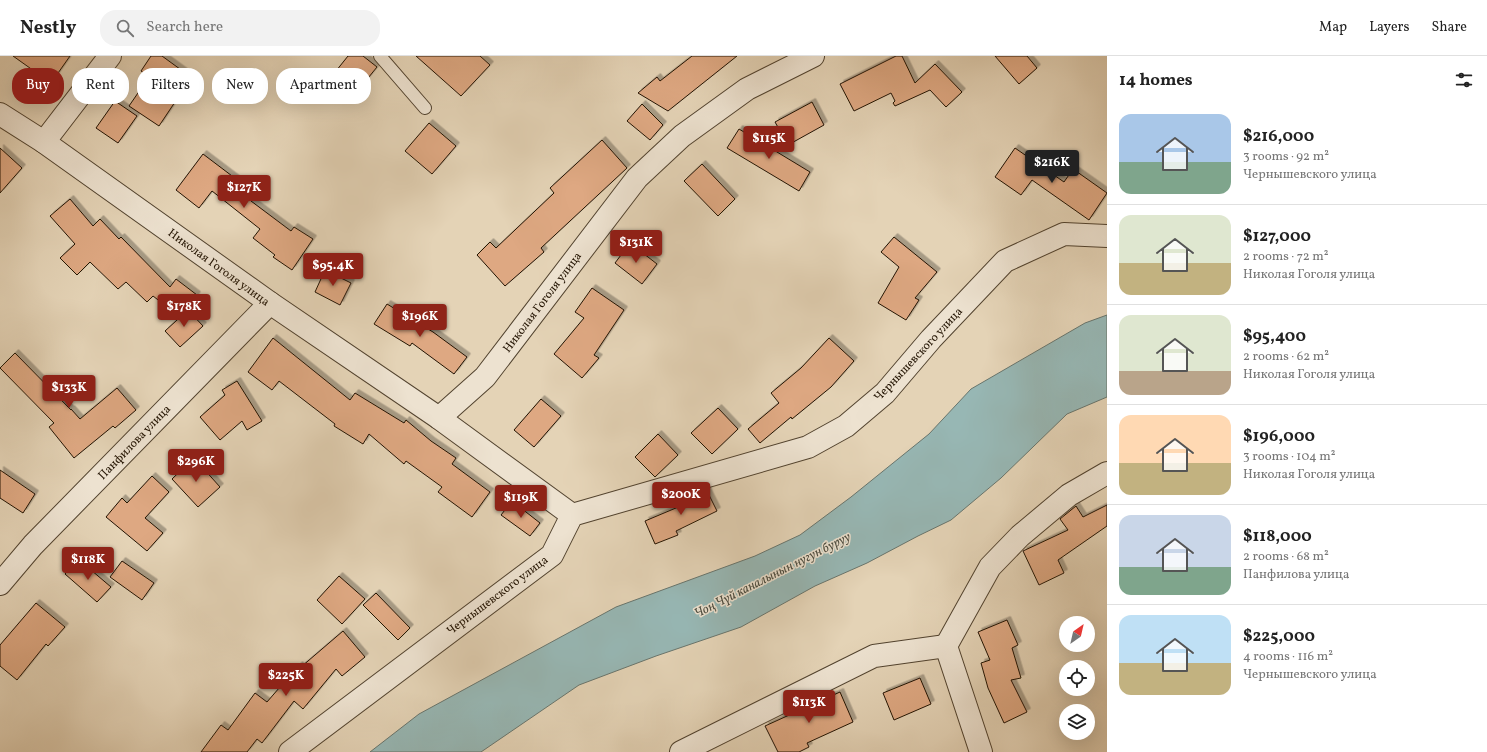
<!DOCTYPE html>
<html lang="en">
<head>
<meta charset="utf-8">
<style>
  :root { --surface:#fff; --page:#f2f2f2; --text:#222; --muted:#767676; --line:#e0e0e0; --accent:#8f2418 }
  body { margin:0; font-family:Vollkorn,serif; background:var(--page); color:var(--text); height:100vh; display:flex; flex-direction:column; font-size:15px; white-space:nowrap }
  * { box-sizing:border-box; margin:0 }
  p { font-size:13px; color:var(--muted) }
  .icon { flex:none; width:22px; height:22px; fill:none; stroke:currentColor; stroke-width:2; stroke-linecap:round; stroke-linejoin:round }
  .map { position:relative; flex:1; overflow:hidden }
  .details { display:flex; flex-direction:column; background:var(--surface); width:380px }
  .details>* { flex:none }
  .hud { position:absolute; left:12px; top:12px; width:380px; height:36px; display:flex; gap:8px }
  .needle { width:26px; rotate:34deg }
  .controls { position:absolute; left:1059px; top:560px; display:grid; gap:8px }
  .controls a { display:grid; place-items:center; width:36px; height:36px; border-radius:50%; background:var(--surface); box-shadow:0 4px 16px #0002; font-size:20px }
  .price { position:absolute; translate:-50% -34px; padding:0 9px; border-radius:4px; background:var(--accent); color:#fff; font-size:13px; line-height:26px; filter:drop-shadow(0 1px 2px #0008) }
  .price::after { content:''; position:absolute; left:50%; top:24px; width:12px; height:9px; margin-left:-6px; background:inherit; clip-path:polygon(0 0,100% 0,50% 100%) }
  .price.on { background:#222; color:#fff }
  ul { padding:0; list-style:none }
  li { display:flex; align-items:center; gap:12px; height:100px; padding:0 12px }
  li+li { border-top:1px solid var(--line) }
  li span { display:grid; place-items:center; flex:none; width:112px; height:80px; border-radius:12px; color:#555 }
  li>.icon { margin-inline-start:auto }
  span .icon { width:48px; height:48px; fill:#fffc; stroke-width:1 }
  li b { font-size:17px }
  h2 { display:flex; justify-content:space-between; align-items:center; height:48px; padding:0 12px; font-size:17px }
  .tag { padding:0 14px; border-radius:16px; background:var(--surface); box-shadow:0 4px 16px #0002; font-size:14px; line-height:36px }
  .tag.on { background:var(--accent); color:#fff }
  header { display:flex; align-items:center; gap:24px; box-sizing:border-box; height:56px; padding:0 20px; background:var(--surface); border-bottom:1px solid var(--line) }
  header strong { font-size:19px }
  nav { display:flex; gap:22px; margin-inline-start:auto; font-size:14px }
  .search { width:280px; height:36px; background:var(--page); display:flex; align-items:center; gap:10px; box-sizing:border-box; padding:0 14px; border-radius:16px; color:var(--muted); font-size:15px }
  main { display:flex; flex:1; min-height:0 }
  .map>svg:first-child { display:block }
</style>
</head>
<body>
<header>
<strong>Nestly</strong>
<div class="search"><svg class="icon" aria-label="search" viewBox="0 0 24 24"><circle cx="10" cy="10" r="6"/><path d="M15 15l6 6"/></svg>Search here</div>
<nav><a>Map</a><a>Layers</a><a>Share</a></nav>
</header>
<main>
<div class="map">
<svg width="1107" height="696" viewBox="0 0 1107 696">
  <defs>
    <filter id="shadow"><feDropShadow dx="3.5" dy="-3.5" stdDeviation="0" flood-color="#0004"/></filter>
  </defs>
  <rect width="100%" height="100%" fill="#e4d3b6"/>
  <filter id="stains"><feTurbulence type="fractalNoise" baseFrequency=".005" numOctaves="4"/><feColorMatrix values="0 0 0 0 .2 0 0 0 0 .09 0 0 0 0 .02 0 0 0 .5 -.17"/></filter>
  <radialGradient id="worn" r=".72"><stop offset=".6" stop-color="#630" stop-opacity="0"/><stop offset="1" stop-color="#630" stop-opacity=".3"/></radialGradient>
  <polygon fill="#97b7b4" stroke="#68756d" points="1107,259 1107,341 1067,358 1001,422 951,464 918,480 867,507 815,530 741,571 656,600 579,629 481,696 370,696 419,658 616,551 755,500 800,479 851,441 929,378 971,333 1085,267"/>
  <g fill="#dea882" stroke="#221302" filter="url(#shadow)">
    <polygon points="13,0 70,0 51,27"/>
    <polygon points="151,0 162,0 184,16 167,41 175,46 159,70 129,50 149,21 141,15"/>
    <polygon points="348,0 363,0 377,11 355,38 332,20"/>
    <polygon points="416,0 480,0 490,9 461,40"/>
    <polygon points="692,0 737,0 668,55 638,37 657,21 660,25"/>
    <polygon points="896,0 902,0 915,27 935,8 962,36 946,51 930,34 895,50 893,47 895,45 891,37 854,55 840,28"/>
    <polygon points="995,0 1027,0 1037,12 1019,28"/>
    <polygon points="115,45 137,60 118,87 96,72"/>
    <polygon points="812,46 824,69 788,89 775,66"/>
    <polygon points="642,48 663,69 650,84 627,65"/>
    <polygon points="429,67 456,90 432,118 405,95"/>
    <polygon points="739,73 810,116 799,135 727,92"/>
    <polygon points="602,84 627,112 541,192 544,196 505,230 477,199 490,186 496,192 554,137 550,132"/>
    <polygon points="0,92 22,112 0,137"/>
    <polygon points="1015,92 1064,126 1073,113 1107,137 1089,164 1032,124 1021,139 995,121"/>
    <polygon points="203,98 240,126 242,124 258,136 251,145 291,175 294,171 313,183 292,214 273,201 275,199 253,182 260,173 212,135 199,152 176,134"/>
    <polygon points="702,108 735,143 718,160 684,125"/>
    <polygon points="70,143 93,170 100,163 119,183 121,181 170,231 176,223 197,239 180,261 153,240 147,246 126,226 118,233 90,206 77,219 60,202 75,188 50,160"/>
    <polygon points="894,181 937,216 915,242 919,244 906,264 878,247 899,211 881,196"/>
    <polygon points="630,187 657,208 642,228 615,207"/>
    <polygon points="325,214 351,227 340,249 315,236"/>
    <polygon points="592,232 624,254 594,299 599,302 582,322 554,298 584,262 575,256"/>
    <polygon points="387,248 433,276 467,301 454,318 412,287 410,290 374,268"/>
    <polygon points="188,254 203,270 180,291 165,275"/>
    <polygon points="273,282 350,344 355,337 404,367 406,364 431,385 456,402 452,408 490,436 472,461 438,436 442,431 406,405 404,408 369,378 363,388 334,370 335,368 279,325 272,334 248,316"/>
    <polygon points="829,282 854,305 831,331 792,363 791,361 760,387 748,373 779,347 771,337 801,312"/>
    <polygon points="15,297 71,354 71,353 80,363 117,332 136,354 115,372 113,370 74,402 49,371 54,367 0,312"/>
    <polygon points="237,325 262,365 247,374 242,365 220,384 200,361 225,339 222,334"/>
    <polygon points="541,343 561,360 534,391 514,374"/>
    <polygon points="718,352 738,373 712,398 691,377"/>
    <polygon points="658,378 678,399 655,421 635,401"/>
    <polygon points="194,402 220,431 198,451 172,423"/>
    <polygon points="0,414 35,438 23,457 0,442"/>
    <polygon points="152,420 169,436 145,462 163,477 147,495 106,461 122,442 127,447"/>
    <polygon points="706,433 717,455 676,475 678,479 655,488 645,465 683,449 678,444 688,439"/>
    <polygon points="512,445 540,467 530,480 501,459"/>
    <polygon points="1107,449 1107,470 1058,504 1064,517 1039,529 1023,495 1068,474 1060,463 1076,450 1083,461"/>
    <polygon points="78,503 111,531 97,546 65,518"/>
    <polygon points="122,505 154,527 142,544 110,521"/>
    <polygon points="339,520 365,543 342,568 317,544"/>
    <polygon points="376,537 410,572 398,584 363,549"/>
    <polygon points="36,547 65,571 48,590 46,588 17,624 0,610 0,589"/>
    <polygon points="1007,564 1018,589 1012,592 1021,622 1011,624 1027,656 1004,667 988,632 981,607 990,604 978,576"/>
    <polygon points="343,575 365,601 342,620 336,613 303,653 294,645 262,687 257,683 247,696 201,696 221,669 228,674 255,637 267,646 299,609 301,611"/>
    <polygon points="920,622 931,648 894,664 883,637"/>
    <polygon points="840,636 853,666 807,687 809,691 799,696 778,696 765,670"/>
  </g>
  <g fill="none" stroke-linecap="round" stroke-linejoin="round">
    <defs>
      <polyline id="lane" points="380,0 425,52"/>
      <g id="street">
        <polyline points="0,58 44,86 270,247 439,362 572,459"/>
        <polyline points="44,86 110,0"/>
        <polyline points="439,362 485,321 637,122 682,80 747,33 813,0"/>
        <polyline points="0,528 33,489 270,247"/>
        <polyline points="290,696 552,499 572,459 808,391 846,370 885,337 931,283 1005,205 1064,178 1107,180"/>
        <polyline points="681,696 874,600 946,590"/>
        <polyline points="981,696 946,590 990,511 1020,480 1069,439 1107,417"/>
      </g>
    </defs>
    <use href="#lane" stroke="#52432f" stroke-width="14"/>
    <use href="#street" stroke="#52432f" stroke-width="24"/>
    <use href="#lane" stroke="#ede2d0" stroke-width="12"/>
    <use href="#street" stroke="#ede2d0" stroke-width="22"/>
  </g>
  <g text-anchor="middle" stroke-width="3" stroke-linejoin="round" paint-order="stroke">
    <g font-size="12" fill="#221302" stroke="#ede2d0">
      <text transform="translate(219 211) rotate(36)" y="4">Николая Гоголя улица</text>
      <text transform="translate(542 246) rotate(-53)" y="4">Николая Гоголя улица</text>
      <text transform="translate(918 298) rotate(-47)" y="4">Чернышевского улица</text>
      <text transform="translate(134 386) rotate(-46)" y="4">Панфилова улица</text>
      <text transform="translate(497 539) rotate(-37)" y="4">Чернышевского улица</text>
    </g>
    <g font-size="13" font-style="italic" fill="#4b4c40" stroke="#ede2d0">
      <text transform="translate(772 518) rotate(-27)" y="5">Чоң Чүй каналынын нугун буруу</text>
    </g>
  </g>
  <rect width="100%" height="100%" filter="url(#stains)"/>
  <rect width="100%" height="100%" fill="url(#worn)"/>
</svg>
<div class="controls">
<a><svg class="needle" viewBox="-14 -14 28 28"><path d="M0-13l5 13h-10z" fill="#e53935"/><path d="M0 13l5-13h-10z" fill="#767676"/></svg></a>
<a><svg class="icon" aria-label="locate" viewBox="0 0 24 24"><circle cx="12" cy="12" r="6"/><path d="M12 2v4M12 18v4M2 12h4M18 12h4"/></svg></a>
<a><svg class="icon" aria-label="layers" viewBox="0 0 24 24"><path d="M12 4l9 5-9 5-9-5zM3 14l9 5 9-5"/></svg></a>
</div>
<b class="price" style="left:769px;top:104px">$115K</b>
<b class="price on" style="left:1052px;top:128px">$216K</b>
<b class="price" style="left:244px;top:153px">$127K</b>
<b class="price" style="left:636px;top:208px">$131K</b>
<b class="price" style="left:333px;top:231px">$95.4K</b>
<b class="price" style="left:184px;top:272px">$178K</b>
<b class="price" style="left:420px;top:282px">$196K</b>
<b class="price" style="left:69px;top:353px">$133K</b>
<b class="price" style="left:196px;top:427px">$296K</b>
<b class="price" style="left:681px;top:460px">$200K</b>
<b class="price" style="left:521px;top:463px">$119K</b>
<b class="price" style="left:88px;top:525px">$118K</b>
<b class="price" style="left:286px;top:641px">$225K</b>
<b class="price" style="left:809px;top:668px">$113K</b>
<div class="hud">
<a class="tag on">Buy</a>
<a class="tag">Rent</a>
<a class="tag">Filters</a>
<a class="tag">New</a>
<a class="tag">Apartment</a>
</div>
</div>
<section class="details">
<h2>14 homes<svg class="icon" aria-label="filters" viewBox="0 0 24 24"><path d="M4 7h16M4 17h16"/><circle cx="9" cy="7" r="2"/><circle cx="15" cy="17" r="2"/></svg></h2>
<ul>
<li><span style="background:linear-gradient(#a9c7e8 60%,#7fa58c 0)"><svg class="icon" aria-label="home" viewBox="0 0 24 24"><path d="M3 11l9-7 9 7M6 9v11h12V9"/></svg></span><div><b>$216,000</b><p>3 rooms · 92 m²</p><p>Чернышевского улица</p></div></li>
<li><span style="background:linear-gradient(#dfe7d0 60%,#c2b280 0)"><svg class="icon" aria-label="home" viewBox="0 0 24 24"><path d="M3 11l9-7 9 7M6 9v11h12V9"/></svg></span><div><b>$127,000</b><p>2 rooms · 72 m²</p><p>Николая Гоголя улица</p></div></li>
<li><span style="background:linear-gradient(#dfe7d0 70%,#b9a48a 0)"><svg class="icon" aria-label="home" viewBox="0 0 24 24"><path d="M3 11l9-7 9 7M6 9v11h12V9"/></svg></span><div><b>$95,400</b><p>2 rooms · 62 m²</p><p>Николая Гоголя улица</p></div></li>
<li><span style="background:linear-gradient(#ffd9b3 60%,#c2b280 0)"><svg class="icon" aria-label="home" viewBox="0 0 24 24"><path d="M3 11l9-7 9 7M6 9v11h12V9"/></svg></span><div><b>$196,000</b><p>3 rooms · 104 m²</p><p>Николая Гоголя улица</p></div></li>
<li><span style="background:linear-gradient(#c9d6e8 65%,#7fa58c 0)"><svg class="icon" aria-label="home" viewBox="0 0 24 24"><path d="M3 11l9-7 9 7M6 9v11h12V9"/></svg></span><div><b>$118,000</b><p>2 rooms · 68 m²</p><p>Панфилова улица</p></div></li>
<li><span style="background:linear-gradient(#bfe0f5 60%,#c2b280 0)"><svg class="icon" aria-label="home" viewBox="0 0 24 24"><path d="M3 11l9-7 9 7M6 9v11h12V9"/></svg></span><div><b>$225,000</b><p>4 rooms · 116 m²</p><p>Чернышевского улица</p></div></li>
</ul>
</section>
</main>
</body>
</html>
